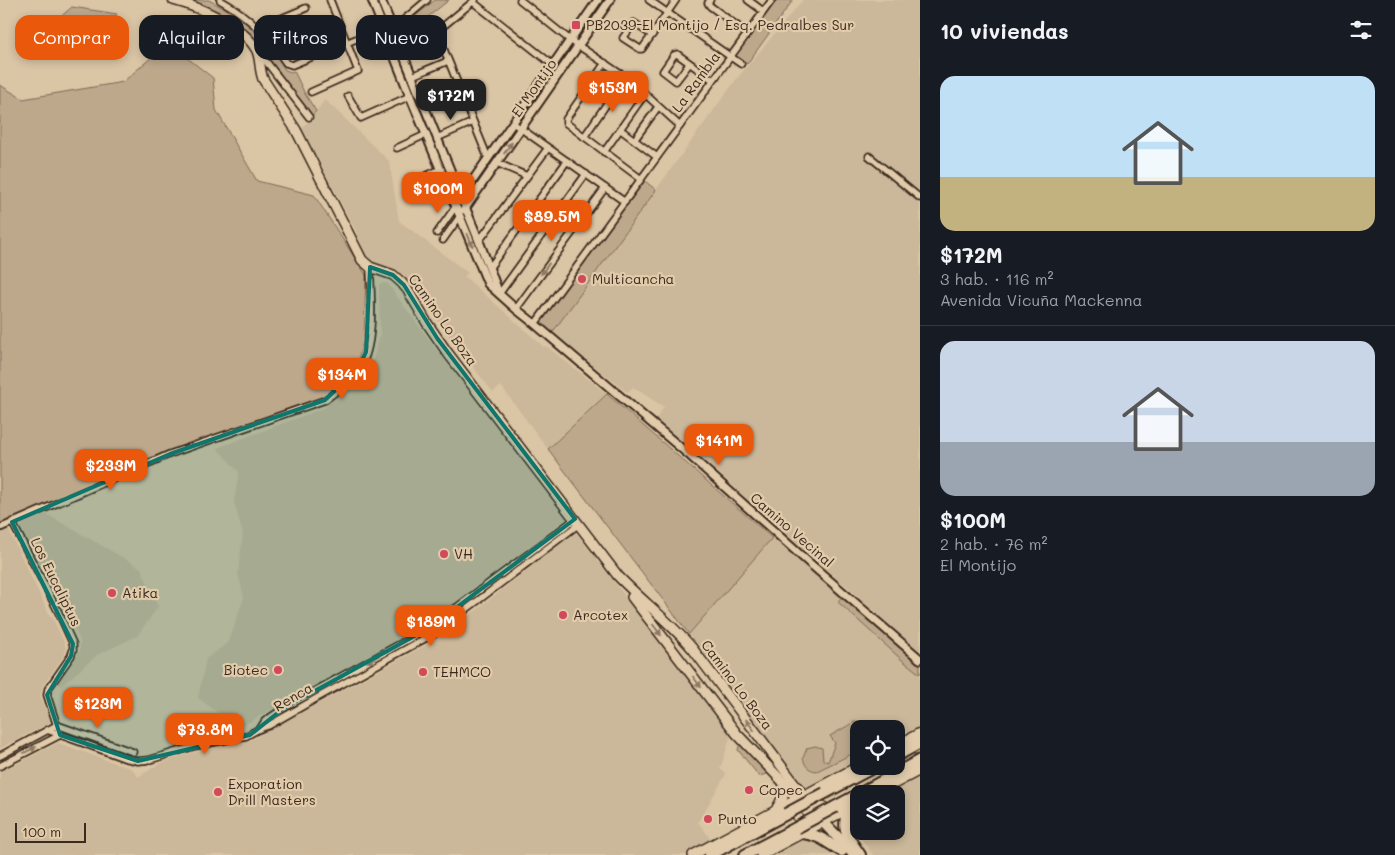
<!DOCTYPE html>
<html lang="es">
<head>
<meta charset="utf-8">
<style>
  :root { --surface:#171b24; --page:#242831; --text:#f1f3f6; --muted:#9ea1a6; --line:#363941; --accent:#ea580c }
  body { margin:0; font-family:Mali,sans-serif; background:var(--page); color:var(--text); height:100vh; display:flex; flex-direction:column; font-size:19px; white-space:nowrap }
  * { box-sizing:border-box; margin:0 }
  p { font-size:16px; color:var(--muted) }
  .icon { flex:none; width:28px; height:28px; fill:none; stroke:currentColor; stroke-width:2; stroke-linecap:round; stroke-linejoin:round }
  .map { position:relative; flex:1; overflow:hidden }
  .sheet { display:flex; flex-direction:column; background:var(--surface); width:475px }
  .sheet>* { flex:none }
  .guide { position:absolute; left:15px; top:15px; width:475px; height:45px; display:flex; gap:10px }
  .tools { position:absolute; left:850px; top:720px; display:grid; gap:10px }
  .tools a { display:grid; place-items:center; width:55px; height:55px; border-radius:10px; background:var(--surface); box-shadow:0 2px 8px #0003; font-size:25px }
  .scale { position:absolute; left:15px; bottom:12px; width:71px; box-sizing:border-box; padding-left:5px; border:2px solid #3b2a1e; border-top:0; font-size:14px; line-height:18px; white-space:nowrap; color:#3b2a1e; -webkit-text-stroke:4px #e1cbab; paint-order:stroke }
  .price { position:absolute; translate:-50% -42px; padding:0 11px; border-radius:10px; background:var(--accent); color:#fff; font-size:16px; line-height:32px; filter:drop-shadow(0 1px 2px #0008) }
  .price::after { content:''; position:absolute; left:50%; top:30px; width:15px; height:11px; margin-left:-8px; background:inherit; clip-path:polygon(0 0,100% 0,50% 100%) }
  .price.current { background:#222; color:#fff }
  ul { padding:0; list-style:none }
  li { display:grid; align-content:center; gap:10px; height:265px; padding:0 20px }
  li+li { border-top:1px solid var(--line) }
  li span { display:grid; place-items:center; height:155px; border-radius:15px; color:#555 }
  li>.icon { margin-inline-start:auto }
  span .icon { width:90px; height:90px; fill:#fffc; stroke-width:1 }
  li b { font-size:21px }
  h2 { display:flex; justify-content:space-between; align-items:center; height:60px; padding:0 20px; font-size:21px }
  .tag { padding:0 18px; border-radius:15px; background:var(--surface); box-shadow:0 2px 8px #0003; font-size:18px; line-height:45px }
  .tag.current { background:var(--accent); color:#fff }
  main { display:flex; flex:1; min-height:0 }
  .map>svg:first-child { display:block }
</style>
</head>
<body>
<main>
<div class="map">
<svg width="920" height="855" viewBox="0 0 920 855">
  <rect width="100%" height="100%" fill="#dac5a5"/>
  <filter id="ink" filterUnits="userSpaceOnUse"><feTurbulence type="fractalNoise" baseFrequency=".02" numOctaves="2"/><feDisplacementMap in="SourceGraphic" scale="10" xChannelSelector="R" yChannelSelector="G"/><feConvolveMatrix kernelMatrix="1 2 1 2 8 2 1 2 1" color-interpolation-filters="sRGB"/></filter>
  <g filter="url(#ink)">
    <g fill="#cbb799">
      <polygon points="803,0 920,0 920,653 847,586 833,577 834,575 824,568 829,557 819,548 812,546 806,553 720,474 656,419 664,407 633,387 627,392 552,333 735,81"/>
      <polygon points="325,100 389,161 399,221 468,273 464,276 544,347 546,346 607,394 548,449 501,386 493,392 461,352 403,274 368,260 355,229 302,129"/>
      <polygon points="387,283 433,345 567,518 430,622 238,728 198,698 206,659 229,642 244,597 238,573 243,534 234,502 239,472 217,448 324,408 371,366 380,336 379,284"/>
      <polygon points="46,514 141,568 158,607 137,636 97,655 61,686 58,683 80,651 80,640 21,528 22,524"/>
      <polygon points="5,528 8,529 51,618 52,617 64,642 66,649 65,654 42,687 40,696 51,722 0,748 0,531"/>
      <polygon points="576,532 731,735 720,769 726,774 698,822 712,841 685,855 0,855 0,772 58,743 132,769 138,777 161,763 188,754 251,740 443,636"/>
      <polygon points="772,538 920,663 920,729 896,741 896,729 859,729 859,761 805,790 756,727 689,634"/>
      <polygon points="920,777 920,855 873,855 854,829 854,817 856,812 859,811 859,831 896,831 896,794 889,794"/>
      <polygon points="806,839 822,842 831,855 775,855"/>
    </g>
    <g fill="#bda88c" stroke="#7c6955">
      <polygon points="185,0 209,0 235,15 254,29 277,55 285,70 291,72 294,71 305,94 316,111 312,116 260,47 236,25"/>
      <polygon points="435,0 449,0 404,36 402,27"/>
      <polygon points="776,0 793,0 747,64 736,56"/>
      <polygon points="72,7 117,14 75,51 51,25"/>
      <polygon points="168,43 213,78 216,110 257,181 314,195 366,275 364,339 357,364 351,374 332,394 318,401 171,452 0,527 0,85 23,99 123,82"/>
      <polygon points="645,181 656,190 552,333 539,324"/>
      <polygon points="607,394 772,538 689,634 548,449"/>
      <polygon points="841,597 920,663 920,674 902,660 838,602"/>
      <path d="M856 721 860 729H859V761L856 763V752L817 771C808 770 805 766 803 758L807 748 815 746 822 748 823 760 828 762 835 743 830 736Z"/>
      <polygon points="740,742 767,774 759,776 738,750"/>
    </g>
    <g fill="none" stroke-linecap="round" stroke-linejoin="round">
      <defs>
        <g id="minor">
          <path d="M220 0C248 15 268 36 286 63L292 65 383 28"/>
          <polyline points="475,0 441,28 438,31 438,35 488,158"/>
          <polyline points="520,0 570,40 625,77 645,94 680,126"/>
          <polyline points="649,0 741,64"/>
          <polyline points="710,0 708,3 710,6 747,33"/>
          <polyline points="748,0 763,11"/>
          <polyline points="473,2 553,65"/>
          <polygon points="634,23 652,35 642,49 640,49 623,38"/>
          <polyline points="393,29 427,0"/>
          <polyline points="309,31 319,54"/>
          <polyline points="262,32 275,21 306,8"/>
          <polyline points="652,35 676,0"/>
          <polyline points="258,51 309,117"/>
          <polyline points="605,63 566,119 566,123 641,179"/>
          <polyline points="689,64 676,81 663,71 674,55 677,54 713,80"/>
          <polyline points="412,76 448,61"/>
          <polyline points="311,92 358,71 330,0"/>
          <polyline points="348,96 361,118 410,96"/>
          <polyline points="424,107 460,91"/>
          <polyline points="513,123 625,202"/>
          <polyline points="621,130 657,157"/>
          <polyline points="584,137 625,77"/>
          <polyline points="437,138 473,122"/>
          <polyline points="635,139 658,107"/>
          <polyline points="397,148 427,134"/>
          <polyline points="604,152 645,94"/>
          <polyline points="869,156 920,198"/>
          <polyline points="497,163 527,176"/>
          <polyline points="410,183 441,169"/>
          <polyline points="437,233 456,206"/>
          <polyline points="443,240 460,216"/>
          <polyline points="479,241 548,148"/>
          <polyline points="490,267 567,161"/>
          <polyline points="499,294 586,174"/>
          <polyline points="516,309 605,188"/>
          <polyline points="535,324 772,0"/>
          <polyline points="12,522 57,609 73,644 73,650 71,656 48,689 47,695 60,735"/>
          <path d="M0 528 170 454 325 400C339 390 355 377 363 362 375 339 371 292 370 267"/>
          <polyline points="260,729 265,721 284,708 429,628 575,519"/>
          <polyline points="47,730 124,758 138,761 149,760 195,746 246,736 259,729 268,726 324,694 435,633 579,524"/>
          <polyline points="0,756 57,725 133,752"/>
          <polyline points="0,766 60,735"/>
        </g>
        <g id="tertiary">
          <polyline points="372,0 410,96 488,284 516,309 535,324 688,454 807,561 920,659"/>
          <polyline points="381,0 479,241 498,291"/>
          <polyline points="460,199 598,0"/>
          <polyline points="464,210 610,0"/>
        </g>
        <g id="primary">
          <path d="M173 0C199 7 242 25 256 49 261 58 259 69 263 79L296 130 362 260 370 267 393 275 401 282 407 289 427 323 447 352 618 576C642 601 670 622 692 648L823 821"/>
          <polyline points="632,597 737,734 784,783 817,825"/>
          <polyline points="896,746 920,733"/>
          <polyline points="816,792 821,805 832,815"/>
          <polyline points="875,794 920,770"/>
          <path d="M787 807C796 812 802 820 802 831"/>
          <polyline points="776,810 783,797 784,783"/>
          <polyline points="693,855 859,766"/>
          <polyline points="761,855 859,803"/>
        </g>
        <g id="motorway">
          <polyline points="896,756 920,743"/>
          <polyline points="825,793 876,766"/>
          <polyline points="859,794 920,760"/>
          <polyline points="835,807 859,794"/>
          <path d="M849 808C840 830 848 837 860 855"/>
          <polyline points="823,822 852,852"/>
          <path d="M802 833C822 835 826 843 842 851"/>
          <polyline points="710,855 786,814"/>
          <polyline points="745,855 796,828"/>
        </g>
      </defs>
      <use href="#minor" stroke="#3b2a1e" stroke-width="9"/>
      <use href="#tertiary" stroke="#3b2a1e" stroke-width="11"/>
      <use href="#primary" stroke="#3b2a1e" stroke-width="12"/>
      <use href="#motorway" stroke="#3b2a1e" stroke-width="14"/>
      <use href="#minor" stroke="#e1cbab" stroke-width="5.5"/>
      <use href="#tertiary" stroke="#e1cbab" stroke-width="7"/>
      <use href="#primary" stroke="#e1cbab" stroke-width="9"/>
      <use href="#motorway" stroke="#e1cbab" stroke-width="10"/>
      <defs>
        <g id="motorway-bridge">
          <polyline points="786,814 825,793"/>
          <polyline points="796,828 835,807"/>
        </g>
      </defs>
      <use href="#motorway-bridge" stroke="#3b2a1e" stroke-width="14" stroke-linecap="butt"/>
      <use href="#motorway-bridge" stroke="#e1cbab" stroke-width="10"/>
    </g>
    <defs><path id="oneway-solid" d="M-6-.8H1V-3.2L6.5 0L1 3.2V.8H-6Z" transform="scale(1.25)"/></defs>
    <g fill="#8e7a64">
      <use href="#oneway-solid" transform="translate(508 148) rotate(-55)"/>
      <use href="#oneway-solid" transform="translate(470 240) rotate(67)"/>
      <use href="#oneway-solid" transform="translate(545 269) rotate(126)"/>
      <use href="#oneway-solid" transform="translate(522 558) rotate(144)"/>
      <use href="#oneway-solid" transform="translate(657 630) rotate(53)"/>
      <use href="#oneway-solid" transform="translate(373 659) rotate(151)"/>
      <use href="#oneway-solid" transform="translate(697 682) rotate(53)"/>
      <use href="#oneway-solid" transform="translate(750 725) rotate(-127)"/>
      <use href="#oneway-solid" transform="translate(30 750) rotate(-27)"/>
    </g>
  </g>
  <path fill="#0f766e" fill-opacity="0.2" stroke="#0f766e" stroke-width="4" stroke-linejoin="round" d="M370 267 393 275 404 285 437 338 575 519 429 628 284 708 250 735 138 761 60 735 47 695 71 656 73 644 12 522 170 454 325 400 358 369 366 352Z"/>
  <g fill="#d1495b" stroke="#e1cbab" stroke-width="2">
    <rect x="571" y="20" width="10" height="10" rx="2.5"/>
    <circle cx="582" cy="279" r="5"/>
    <circle cx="444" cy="554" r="5"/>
    <circle cx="112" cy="593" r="5"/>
    <circle cx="563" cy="615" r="5"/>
    <circle cx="278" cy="670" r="5"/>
    <circle cx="423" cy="672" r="5"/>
    <circle cx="749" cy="790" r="5"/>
    <circle cx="218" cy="792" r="5"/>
    <circle cx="708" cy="819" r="5"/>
  </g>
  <g text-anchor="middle" stroke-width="4.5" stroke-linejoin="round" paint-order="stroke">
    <g font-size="14" fill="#3b2a1e" stroke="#e1cbab" text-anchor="start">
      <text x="586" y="30">PB2039-El Montijo / Esq. Pedralbes Sur</text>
      <text x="592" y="284">Multicancha</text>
      <text x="454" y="559">VH</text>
      <text x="122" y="598">Atika</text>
      <text x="573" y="620">Arcotex</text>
      <text x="268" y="675" text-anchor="end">Biotec</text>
      <text x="433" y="677">TEHMCO</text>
      <text x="228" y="789">Exporation<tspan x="228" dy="16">Drill Masters</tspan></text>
      <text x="759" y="795">Copec</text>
      <text x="718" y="824">Punto</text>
    </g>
    <g font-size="14" fill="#3b2a1e" stroke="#e1cbab">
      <text transform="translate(696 82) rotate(-54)" y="5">La Rambla</text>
      <text transform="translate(534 88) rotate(-55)" y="5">El Montijo</text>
      <text transform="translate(443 320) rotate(55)" y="5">Camino Lo Boza</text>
      <text transform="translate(792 530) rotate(41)" y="5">Camino Vecinal</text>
      <text transform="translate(56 582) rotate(64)" y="5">Los Eucaliptus</text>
      <text transform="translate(737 685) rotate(53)" y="5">Camino Lo Boza</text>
      <text transform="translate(293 697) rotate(-30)" y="5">Renca</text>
    </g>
  </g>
</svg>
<div class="tools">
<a><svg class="icon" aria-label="locate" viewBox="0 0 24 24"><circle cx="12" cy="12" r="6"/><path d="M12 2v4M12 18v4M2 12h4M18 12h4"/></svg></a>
<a><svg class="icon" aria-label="layers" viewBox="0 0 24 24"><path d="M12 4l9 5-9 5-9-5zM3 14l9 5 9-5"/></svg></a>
</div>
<div class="scale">100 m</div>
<b class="price" style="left:613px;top:113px">$153M</b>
<b class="price current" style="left:451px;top:121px">$172M</b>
<b class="price" style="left:438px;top:214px">$100M</b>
<b class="price" style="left:552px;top:242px">$89.5M</b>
<b class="price" style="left:342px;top:400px">$134M</b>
<b class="price" style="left:719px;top:466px">$141M</b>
<b class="price" style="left:111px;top:491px">$233M</b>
<b class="price" style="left:431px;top:647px">$189M</b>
<b class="price" style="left:98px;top:729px">$123M</b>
<b class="price" style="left:205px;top:755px">$73.8M</b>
<div class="guide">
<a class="tag current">Comprar</a>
<a class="tag">Alquilar</a>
<a class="tag">Filtros</a>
<a class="tag">Nuevo</a>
</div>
</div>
<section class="sheet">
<h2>10 viviendas<svg class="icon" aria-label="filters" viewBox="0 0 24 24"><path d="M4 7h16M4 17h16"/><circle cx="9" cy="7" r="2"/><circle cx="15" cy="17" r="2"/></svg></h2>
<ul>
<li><span style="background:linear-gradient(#bfe0f5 65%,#c2b280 0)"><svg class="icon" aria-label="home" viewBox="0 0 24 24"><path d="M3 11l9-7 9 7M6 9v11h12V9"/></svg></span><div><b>$172M</b><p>3 hab. · 116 m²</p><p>Avenida Vicuña Mackenna</p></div></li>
<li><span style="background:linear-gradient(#c9d6e8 65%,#9aa5b1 0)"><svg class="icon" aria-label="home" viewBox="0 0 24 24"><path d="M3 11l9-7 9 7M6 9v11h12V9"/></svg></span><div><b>$100M</b><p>2 hab. · 76 m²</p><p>El Montijo</p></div></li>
</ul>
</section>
</main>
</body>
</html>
